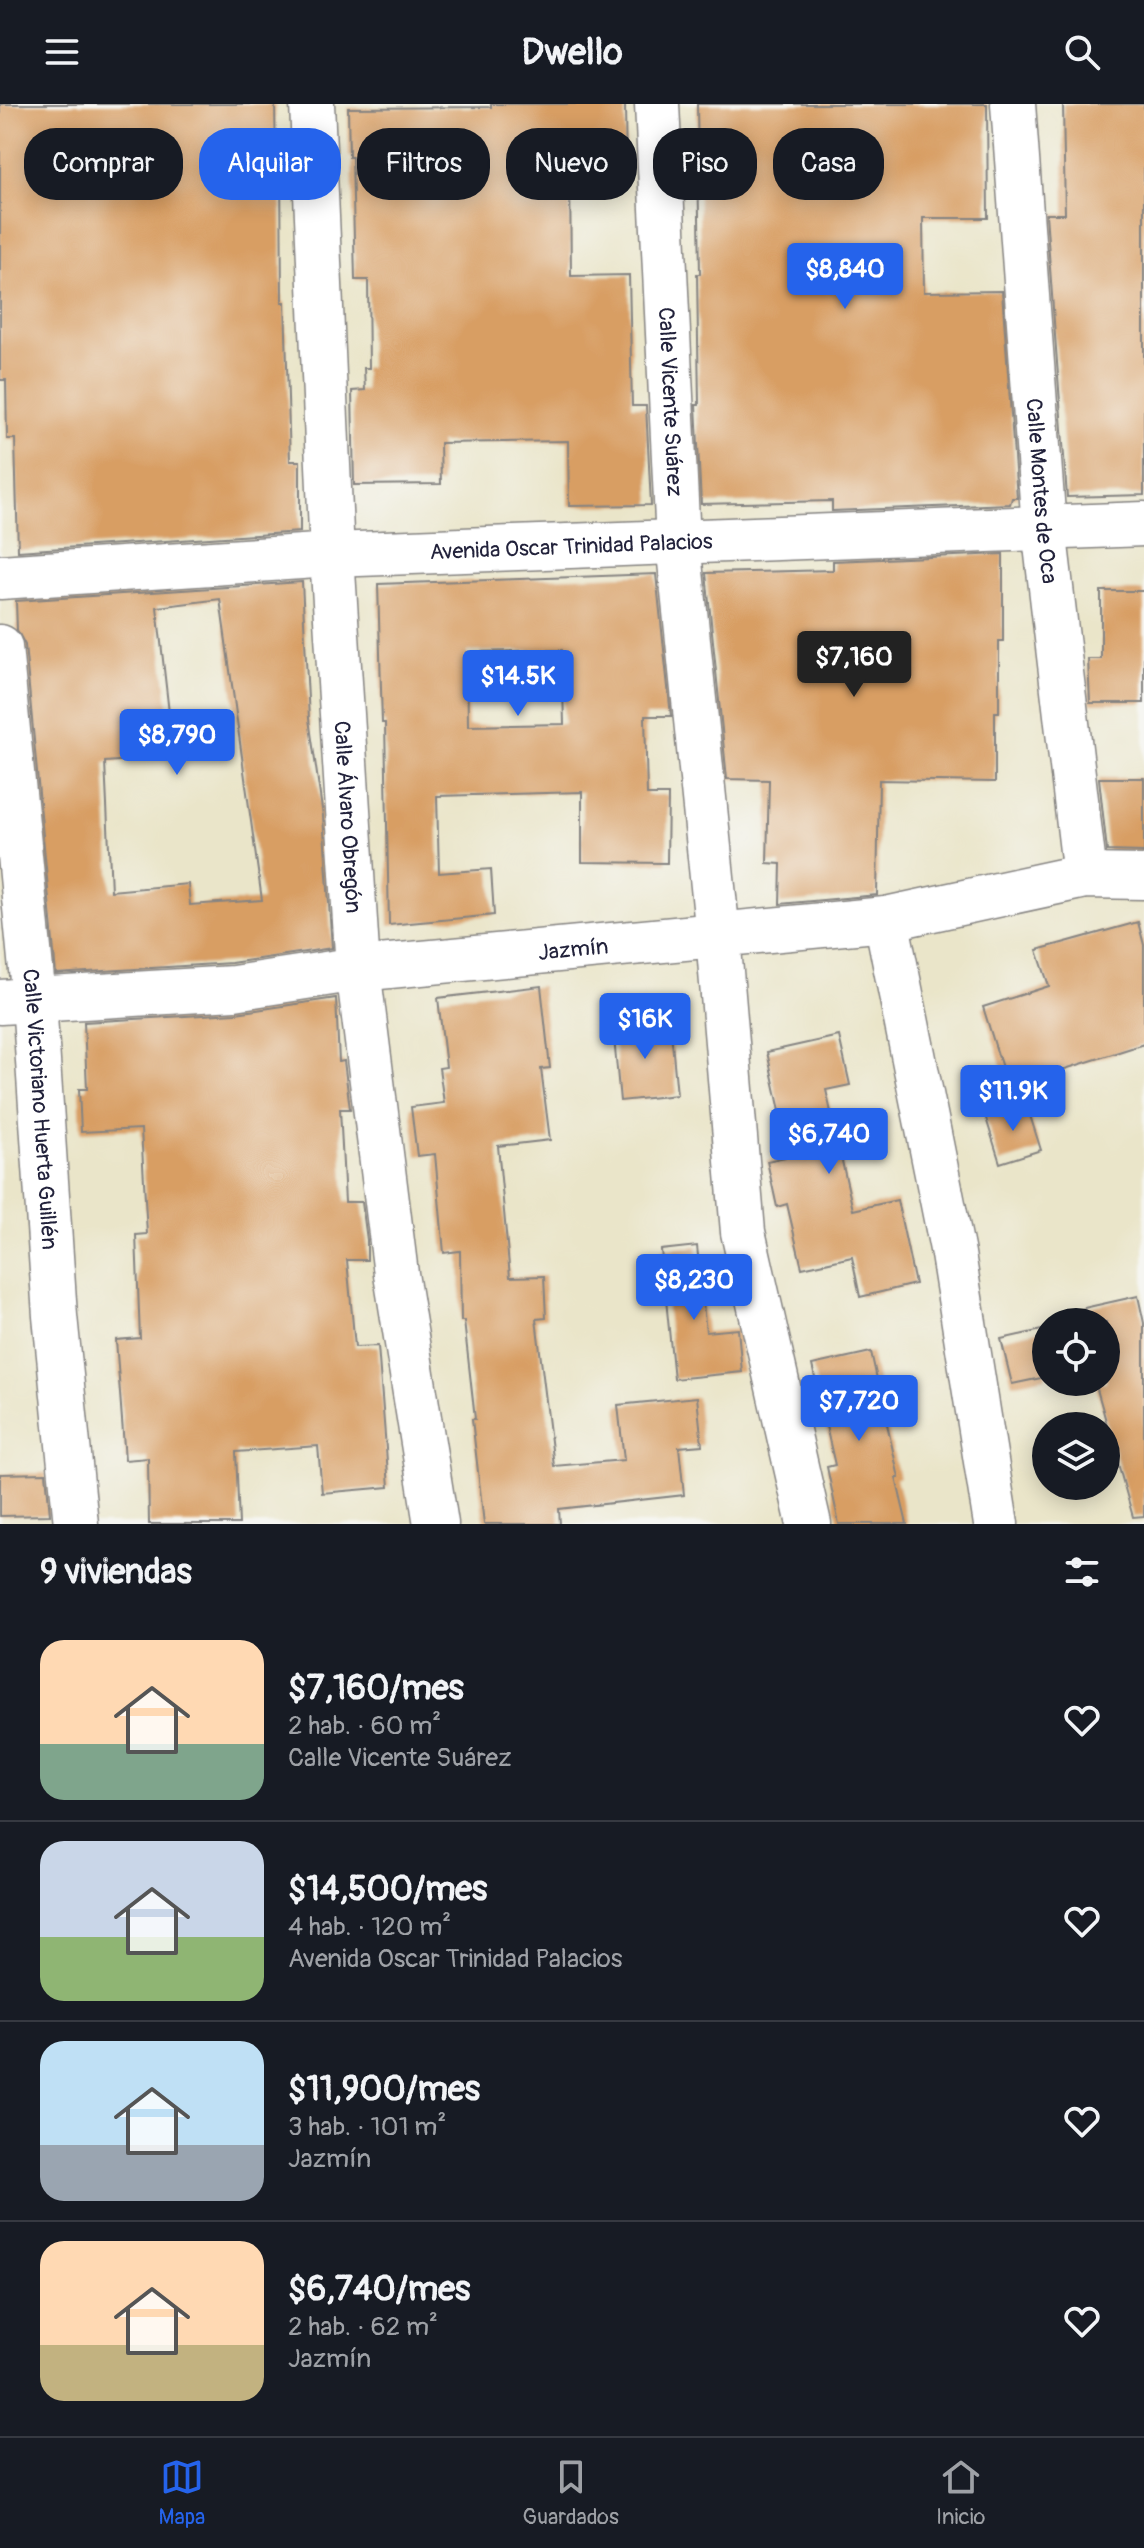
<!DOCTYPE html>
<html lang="es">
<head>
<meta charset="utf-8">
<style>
  :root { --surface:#171b24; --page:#20242c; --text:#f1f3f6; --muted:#9ea1a6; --line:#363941; --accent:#2563eb }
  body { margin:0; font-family:Pangolin,sans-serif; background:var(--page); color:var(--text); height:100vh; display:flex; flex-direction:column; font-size:30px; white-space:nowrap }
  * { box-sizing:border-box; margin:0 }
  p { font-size:26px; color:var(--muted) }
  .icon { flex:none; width:44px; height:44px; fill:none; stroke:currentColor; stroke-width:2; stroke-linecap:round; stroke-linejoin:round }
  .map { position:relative; height:1420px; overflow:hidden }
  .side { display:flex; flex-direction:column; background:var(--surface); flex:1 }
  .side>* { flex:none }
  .top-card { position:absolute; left:24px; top:24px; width:1096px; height:72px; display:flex; gap:16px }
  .controls { position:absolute; left:1032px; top:1204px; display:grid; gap:16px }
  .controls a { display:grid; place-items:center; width:88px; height:88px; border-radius:50%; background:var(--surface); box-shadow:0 4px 20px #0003; font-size:40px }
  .price { position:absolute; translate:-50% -68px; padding:0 18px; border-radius:8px; background:var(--accent); color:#fff; font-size:26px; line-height:52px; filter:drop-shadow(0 2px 4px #0008) }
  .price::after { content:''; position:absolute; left:50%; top:48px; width:24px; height:18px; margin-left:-12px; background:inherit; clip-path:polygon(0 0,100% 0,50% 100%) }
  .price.current { background:#222; color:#fff }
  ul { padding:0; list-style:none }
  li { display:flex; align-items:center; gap:24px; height:200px; padding:0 40px }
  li+li { border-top:2px solid var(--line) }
  li span { display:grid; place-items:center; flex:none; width:224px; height:160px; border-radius:24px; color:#555 }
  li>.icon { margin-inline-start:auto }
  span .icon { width:96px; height:96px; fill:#fffc; stroke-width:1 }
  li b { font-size:34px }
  h2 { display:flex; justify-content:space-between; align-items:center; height:96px; padding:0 40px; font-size:34px }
  .chip { padding:0 28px; border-radius:32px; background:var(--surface); box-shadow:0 4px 20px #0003; font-size:28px; line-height:72px }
  .chip.current { background:var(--accent); color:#fff }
  header { display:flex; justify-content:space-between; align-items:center; height:104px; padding:0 40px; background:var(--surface); font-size:36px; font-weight:800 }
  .tabs { display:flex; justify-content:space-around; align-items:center; height:112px; border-top:2px solid var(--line); background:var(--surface); font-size:22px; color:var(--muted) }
  .tabs a { display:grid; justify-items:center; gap:4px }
  .tabs .current { color:var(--accent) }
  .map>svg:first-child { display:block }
</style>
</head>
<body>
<header><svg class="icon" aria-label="menu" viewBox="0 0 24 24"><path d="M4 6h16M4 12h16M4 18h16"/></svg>Dwello<svg class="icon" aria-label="search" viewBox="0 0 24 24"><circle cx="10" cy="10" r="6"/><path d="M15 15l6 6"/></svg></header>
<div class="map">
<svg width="1144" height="1420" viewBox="0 0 1144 1420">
  <rect width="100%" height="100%" fill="#f6f6f2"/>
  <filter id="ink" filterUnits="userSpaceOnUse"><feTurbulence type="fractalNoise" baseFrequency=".0125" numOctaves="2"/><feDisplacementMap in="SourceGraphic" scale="16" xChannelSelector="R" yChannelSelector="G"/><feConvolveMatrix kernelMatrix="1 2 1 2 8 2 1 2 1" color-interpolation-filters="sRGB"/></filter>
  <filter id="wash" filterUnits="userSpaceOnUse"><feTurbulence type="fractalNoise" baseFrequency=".006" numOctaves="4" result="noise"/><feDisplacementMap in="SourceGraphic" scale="32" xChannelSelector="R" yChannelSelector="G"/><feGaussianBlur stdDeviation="1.8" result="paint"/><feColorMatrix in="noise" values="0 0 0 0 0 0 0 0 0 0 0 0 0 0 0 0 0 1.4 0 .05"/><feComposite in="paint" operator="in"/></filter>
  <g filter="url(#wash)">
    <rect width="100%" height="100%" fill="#eae5c9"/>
    <g id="blocks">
      <g fill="#d89e63" fill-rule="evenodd">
        <polygon points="0,0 275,0 276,61 281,61 282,198 285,198 290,357 300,357 300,428 18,447 15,335 7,335 6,276 0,276"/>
        <polygon points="491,0 625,0 626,71 570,72 571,172 629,171 632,302 646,302 651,401 569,402 568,337 440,339 441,380 354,381 352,287 365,286 364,264 369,264 368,176 355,176 352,53 349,53 348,4 491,3"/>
        <polygon points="697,0 987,0 988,114 923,114 924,188 1002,187 1017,394 1012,394 1010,400 832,407 832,397 701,400 696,301 699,301 697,170 700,170"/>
        <polygon points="1063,0 1144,0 1144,391 1067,393 1046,110 1065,110"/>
        <polygon points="1003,450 1003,537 999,537 999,608 995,608 995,678 879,676 877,791 780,800 781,760 767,759 769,676 727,675 706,469 833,466 833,457"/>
        <path d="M656 470 671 612H645L647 691H668L667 759 582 758V688L437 692 439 769 491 765 494 811 389 821 385 619H382L378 480ZM562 546 564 620 468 622 467 548Z"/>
        <path d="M302 478 309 615 323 712 332 844 231 859 56 870 25 541 17 526 16 497ZM220 495 262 796 190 801 188 780 111 787 105 658 174 653 157 503Z"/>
        <polygon points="1101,487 1144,487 1144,599 1090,599 1088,555 1101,555"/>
        <polygon points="1099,674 1144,674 1144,748 1107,747"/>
        <polygon points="1138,818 1144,841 1144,940 1008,983 983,903 1049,882 1037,846"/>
        <polygon points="541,882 550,964 541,965 550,1036 498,1042 510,1173 544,1172 546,1214 536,1215 554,1362 624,1356 618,1301 697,1293 702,1341 679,1343 684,1391 559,1405 560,1420 484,1420 472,1315 475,1315 464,1217 461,1217 460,1147 444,1149 435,1050 417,1052 411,1003 444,999 439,964 446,963 438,894"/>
        <polygon points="336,894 339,958 344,957 350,1005 340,1005 345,1098 362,1098 367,1136 367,1156 347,1156 355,1243 378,1242 389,1383 322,1389 318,1342 236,1348 239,1420 149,1420 148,1354 125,1356 116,1236 140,1234 136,1131 147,1130 141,1025 81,1028 79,985 87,985 84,918 236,909"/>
        <polygon points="670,917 677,991 620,997 613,923"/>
        <polygon points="839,932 850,981 826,986 853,1106 897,1096 915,1180 860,1193 852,1153 802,1164 787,1100 777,1103 767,1057 790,1052 767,948"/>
        <polygon points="1026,999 1041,1046 1000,1059 985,1011"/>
        <polygon points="697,1142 706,1228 738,1225 742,1268 674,1275 661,1146"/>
        <polygon points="1138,1192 1144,1219 1144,1412 1133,1413 1095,1278 1106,1278 1106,1218 1078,1218 1087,1216 1084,1204"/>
        <polygon points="1046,1225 1046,1273 1012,1280 1001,1235"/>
        <polygon points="871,1248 899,1374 896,1374 907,1420 839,1420 827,1363 835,1361 812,1261"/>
        <polygon points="46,1369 50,1411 0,1412 0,1370"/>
      </g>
    </g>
  </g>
  <g filter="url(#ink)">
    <use href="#blocks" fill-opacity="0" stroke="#868482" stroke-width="2"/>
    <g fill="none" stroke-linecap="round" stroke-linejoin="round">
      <defs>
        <g id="minor">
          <path id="s1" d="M312 0 332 451 358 865 396 1170 436 1420"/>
          <path id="s2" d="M657 0 678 438 718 832 743 1128 809 1420"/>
          <path id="s3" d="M1013 0 1044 424 1085 772"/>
          <path id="s4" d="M0 473 332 451 1144 420"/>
          <path id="s5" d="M0 543 34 897 55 1212 76 1420"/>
          <polyline points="886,815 953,1150 996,1420"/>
          <path id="s6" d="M0 898 234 884 358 865 886 815 1085 772 1144 773"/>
        </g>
      </defs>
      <use href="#minor" stroke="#868482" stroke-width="47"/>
      <use href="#minor" stroke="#fff" stroke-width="44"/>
    </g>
  </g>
  <g text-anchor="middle" stroke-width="7" stroke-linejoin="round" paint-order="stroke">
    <g font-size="22" fill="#22223b" stroke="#f6f6f2">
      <text dy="8" stroke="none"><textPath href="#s2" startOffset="298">Calle Vicente Suárez</textPath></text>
      <text dy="8" stroke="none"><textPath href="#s3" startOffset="388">Calle Montes de Oca</textPath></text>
      <text dy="8" stroke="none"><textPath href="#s4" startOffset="572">Avenida Oscar Trinidad Palacios</textPath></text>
      <text dy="8" stroke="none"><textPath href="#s1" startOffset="714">Calle Álvaro Obregón</textPath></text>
      <text dy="8" stroke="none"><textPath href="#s6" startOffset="576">Jazmín</textPath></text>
      <text dy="8" stroke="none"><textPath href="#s5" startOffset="464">Calle Victoriano Huerta Guillén</textPath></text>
    </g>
  </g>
</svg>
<div class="controls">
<a><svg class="icon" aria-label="locate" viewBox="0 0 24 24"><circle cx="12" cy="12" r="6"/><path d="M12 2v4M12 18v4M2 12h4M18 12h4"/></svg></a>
<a><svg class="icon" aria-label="layers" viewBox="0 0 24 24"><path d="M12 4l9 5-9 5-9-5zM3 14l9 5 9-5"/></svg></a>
</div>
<b class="price" style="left:845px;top:207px">$8,840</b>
<b class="price current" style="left:854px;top:595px">$7,160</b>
<b class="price" style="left:518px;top:614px">$14.5K</b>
<b class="price" style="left:177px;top:673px">$8,790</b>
<b class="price" style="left:645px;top:957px">$16K</b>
<b class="price" style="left:1013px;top:1029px">$11.9K</b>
<b class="price" style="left:829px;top:1072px">$6,740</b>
<b class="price" style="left:694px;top:1218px">$8,230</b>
<b class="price" style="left:859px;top:1339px">$7,720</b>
<div class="top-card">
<a class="chip">Comprar</a>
<a class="chip current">Alquilar</a>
<a class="chip">Filtros</a>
<a class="chip">Nuevo</a>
<a class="chip">Piso</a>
<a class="chip">Casa</a>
</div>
</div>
<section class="side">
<h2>9 viviendas<svg class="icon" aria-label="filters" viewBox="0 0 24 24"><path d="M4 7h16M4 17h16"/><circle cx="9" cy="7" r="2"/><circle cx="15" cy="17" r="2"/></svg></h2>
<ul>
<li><span style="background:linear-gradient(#ffd9b3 65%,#7fa58c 0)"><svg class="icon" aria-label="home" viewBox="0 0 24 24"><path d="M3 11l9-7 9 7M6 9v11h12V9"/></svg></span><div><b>$7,160/mes</b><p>2 hab. · 60 m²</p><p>Calle Vicente Suárez</p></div><svg class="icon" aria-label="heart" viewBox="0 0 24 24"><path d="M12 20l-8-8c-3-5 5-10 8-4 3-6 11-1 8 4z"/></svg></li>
<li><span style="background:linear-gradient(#c9d6e8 60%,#8fb573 0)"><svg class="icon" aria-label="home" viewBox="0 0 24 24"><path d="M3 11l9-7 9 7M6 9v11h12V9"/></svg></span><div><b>$14,500/mes</b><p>4 hab. · 120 m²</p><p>Avenida Oscar Trinidad Palacios</p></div><svg class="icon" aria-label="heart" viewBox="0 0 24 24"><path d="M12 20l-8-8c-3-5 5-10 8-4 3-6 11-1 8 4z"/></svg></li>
<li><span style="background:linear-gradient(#bfe0f5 65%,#9aa5b1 0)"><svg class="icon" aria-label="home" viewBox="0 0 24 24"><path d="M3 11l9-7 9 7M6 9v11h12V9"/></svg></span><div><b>$11,900/mes</b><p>3 hab. · 101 m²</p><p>Jazmín</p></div><svg class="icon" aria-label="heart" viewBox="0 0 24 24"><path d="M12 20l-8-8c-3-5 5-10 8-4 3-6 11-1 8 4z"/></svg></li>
<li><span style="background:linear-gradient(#ffd9b3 65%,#c2b280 0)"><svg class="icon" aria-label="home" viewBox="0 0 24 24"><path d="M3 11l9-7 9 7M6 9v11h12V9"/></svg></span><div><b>$6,740/mes</b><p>2 hab. · 62 m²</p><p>Jazmín</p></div><svg class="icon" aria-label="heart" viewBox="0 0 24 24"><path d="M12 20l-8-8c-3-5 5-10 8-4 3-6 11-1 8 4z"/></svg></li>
</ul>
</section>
<nav class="tabs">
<a class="current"><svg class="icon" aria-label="map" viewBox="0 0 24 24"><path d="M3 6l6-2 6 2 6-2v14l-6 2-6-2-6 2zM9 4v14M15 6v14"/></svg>Mapa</a>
<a><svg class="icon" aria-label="saved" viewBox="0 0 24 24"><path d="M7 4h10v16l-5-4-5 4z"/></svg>Guardados</a>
<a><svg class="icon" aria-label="home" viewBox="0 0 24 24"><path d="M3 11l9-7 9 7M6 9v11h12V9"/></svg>Inicio</a>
</nav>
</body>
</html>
